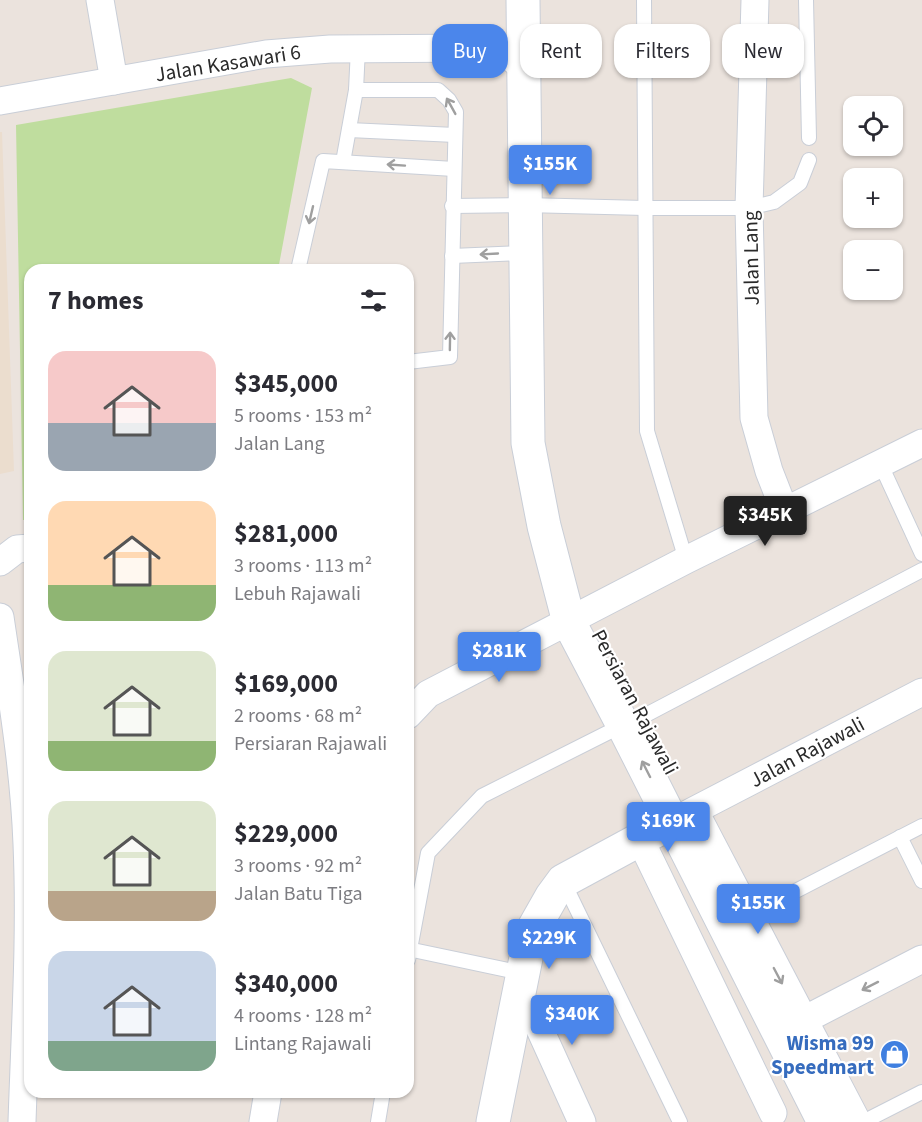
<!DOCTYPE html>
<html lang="en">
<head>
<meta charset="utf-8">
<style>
  :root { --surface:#fff; --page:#f7f7f7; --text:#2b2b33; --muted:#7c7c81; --accent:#4b86eb }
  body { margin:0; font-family:"Source Sans 3",sans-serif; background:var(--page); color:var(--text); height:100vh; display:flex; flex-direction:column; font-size:22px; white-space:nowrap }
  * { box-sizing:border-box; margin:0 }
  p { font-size:20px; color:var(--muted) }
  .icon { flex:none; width:33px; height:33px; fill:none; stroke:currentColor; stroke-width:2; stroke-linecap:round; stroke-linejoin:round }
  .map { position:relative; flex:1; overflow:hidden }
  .sheet { position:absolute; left:24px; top:264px; width:390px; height:834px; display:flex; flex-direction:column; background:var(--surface); border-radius:18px; box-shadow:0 2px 4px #0004 }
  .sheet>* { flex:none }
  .top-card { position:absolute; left:432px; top:24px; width:399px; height:54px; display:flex; gap:12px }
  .fabs { position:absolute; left:843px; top:96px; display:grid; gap:12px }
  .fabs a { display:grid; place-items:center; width:60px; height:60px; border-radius:12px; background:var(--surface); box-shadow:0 2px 4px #0004; font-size:30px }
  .price { position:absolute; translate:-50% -51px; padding:0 14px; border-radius:6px; background:var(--accent); color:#fff; font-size:20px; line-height:39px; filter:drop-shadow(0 2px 3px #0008) }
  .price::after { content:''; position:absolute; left:50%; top:36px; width:18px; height:14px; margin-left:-9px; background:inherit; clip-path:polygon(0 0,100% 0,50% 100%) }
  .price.active { background:#222; color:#fff }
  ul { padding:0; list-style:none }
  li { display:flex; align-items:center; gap:18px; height:150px; padding:0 24px }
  li span { display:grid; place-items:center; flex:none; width:168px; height:120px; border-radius:18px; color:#555 }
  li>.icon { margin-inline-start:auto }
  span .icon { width:72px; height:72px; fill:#fffc; stroke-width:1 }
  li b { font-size:26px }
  h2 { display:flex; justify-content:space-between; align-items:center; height:72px; padding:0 24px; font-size:26px }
  .chip { padding:0 21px; border-radius:18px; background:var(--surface); box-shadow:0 2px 4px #0004; font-size:21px; line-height:54px }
  .chip.active { background:var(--accent); color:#fff }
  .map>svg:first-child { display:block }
</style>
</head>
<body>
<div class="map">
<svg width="922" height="1122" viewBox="0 0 922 1122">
  <rect width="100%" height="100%" fill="#ebe3dd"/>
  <polygon fill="#ebddce" points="0,132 2,132 14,471 0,474"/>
  <polygon fill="#bfdd9e" points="291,78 312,88 278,270 30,270 30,520 23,520 16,125"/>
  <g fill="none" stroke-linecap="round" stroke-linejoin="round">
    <defs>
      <g id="service">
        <polyline points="644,0 647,431 686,560"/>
        <polyline points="806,0 809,138"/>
        <polyline points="356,90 438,90 449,100 456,112 450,357 408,362"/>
        <polyline points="349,130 455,135"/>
        <polyline points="343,162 356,90 358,48"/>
        <polyline points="452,206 525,205 645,208 749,208 774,202 800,183 809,160"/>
        <polyline points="452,256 525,253"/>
        <polyline points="298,270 323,161 454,169"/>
        <polyline points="881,465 922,554"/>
        <polyline points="642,717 922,570"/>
        <polyline points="900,837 922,881"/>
        <polyline points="564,883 680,1122"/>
        <polyline points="747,916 922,826"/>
        <polyline points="408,949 522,973"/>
        <polyline points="408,960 428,853 482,796 623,725"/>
        <polyline points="378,1122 383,1092"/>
        <polyline points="863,1122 922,1092"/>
      </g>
      <g id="minor">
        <polyline points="100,0 114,81"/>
        <polyline points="755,0 749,208 754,418 769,471 785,512"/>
        <polyline points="0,101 266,54 330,49 484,48 513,59 524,69"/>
        <polyline points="0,562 17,549 30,548"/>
        <path d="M0 617C11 692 24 767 27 844 31 936 25 1029 22 1122"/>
        <polyline points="408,715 428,694 686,560 922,443"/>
        <polyline points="672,822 922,692"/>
        <polyline points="640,839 773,1113"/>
        <polyline points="514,1009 538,1025 582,1122"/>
        <polyline points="802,1021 922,959"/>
        <polyline points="263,1122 268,1092"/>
      </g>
      <g id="tertiary">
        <polyline points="523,0 528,443 544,526 569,622 623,725 824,1122"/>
        <polyline points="698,824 854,1122"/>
        <polyline points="493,1122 531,933 552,896 563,881 672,822"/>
      </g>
    </defs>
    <use href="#service" stroke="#c9ced7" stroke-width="16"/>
    <use href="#minor" stroke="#c9ced7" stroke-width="29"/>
    <use href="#tertiary" stroke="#c9ced7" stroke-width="35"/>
    <use href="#service" stroke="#fff" stroke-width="14"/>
    <use href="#minor" stroke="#fff" stroke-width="27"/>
    <use href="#tertiary" stroke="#fff" stroke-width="33"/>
  </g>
  <defs><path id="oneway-shaft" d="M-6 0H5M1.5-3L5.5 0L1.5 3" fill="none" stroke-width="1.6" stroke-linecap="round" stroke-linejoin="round" transform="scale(1.5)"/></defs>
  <g stroke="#9f9f9f">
    <use href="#oneway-shaft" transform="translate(451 106) rotate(-119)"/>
    <use href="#oneway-shaft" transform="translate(396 165) rotate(-176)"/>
    <use href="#oneway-shaft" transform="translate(311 215) rotate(103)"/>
    <use href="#oneway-shaft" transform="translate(489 254) rotate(177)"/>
    <use href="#oneway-shaft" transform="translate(450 341) rotate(-89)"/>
    <use href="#oneway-shaft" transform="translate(646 769) rotate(-117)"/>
    <use href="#oneway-shaft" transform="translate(778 976) rotate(62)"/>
    <use href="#oneway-shaft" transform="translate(870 986) rotate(153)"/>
  </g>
  <defs>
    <symbol id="shop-disc" viewBox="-11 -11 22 22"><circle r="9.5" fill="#3f7fe0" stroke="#fff"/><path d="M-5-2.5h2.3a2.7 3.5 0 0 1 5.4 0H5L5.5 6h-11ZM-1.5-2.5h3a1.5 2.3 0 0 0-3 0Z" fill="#fff"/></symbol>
  </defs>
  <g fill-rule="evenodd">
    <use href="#shop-disc" x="878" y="1038" width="33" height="33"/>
  </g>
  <g text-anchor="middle" stroke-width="4.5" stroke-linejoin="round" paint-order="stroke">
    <g font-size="21" fill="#2a2a2a" stroke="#fff">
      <text transform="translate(228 63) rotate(-9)" y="7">Jalan Kasawari 6</text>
      <text transform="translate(751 258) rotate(-91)" y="7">Jalan Lang</text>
      <text transform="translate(635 702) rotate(62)" y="7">Persiaran Rajawali</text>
      <text transform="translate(807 752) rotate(-28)" y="7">Jalan Rajawali</text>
    </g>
    <g font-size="21" font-weight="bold" fill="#366cbe" stroke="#fff" text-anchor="end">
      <text x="874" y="1050">Wisma 99<tspan x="874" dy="24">Speedmart</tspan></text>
    </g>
  </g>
</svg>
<div class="fabs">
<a><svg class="icon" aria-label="locate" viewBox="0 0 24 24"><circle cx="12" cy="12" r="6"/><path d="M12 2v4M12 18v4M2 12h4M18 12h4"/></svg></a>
<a>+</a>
<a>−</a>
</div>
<b class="price" style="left:550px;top:196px">$155K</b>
<b class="price active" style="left:765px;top:547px">$345K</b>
<b class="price" style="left:499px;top:683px">$281K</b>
<b class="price" style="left:668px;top:853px">$169K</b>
<b class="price" style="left:758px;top:935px">$155K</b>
<b class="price" style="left:549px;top:970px">$229K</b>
<b class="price" style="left:572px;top:1046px">$340K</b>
<div class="top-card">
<a class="chip active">Buy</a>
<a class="chip">Rent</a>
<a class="chip">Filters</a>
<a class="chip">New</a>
</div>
<section class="sheet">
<h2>7 homes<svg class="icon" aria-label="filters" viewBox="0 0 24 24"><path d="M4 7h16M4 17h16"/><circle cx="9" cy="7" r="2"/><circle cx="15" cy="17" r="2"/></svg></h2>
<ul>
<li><span style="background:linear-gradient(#f6c9c9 60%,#9aa5b1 0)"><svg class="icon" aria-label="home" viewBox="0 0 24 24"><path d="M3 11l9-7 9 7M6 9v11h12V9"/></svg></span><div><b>$345,000</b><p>5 rooms · 153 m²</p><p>Jalan Lang</p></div></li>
<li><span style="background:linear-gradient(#ffd9b3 70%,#8fb573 0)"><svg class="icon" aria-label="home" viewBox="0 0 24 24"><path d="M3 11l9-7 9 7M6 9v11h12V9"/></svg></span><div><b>$281,000</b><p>3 rooms · 113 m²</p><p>Lebuh Rajawali</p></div></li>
<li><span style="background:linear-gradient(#dfe7d0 75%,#8fb573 0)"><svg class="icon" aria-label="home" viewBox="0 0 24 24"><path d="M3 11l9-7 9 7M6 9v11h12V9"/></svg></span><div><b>$169,000</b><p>2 rooms · 68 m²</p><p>Persiaran Rajawali</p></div></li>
<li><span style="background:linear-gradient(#dfe7d0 75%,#b9a48a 0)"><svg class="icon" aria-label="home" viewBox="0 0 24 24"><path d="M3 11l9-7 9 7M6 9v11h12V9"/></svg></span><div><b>$229,000</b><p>3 rooms · 92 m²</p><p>Jalan Batu Tiga</p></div></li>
<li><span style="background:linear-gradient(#c9d6e8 75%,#7fa58c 0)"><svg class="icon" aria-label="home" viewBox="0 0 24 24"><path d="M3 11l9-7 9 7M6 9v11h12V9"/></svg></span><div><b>$340,000</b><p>4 rooms · 128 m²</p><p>Lintang Rajawali</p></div></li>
</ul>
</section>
</div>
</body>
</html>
